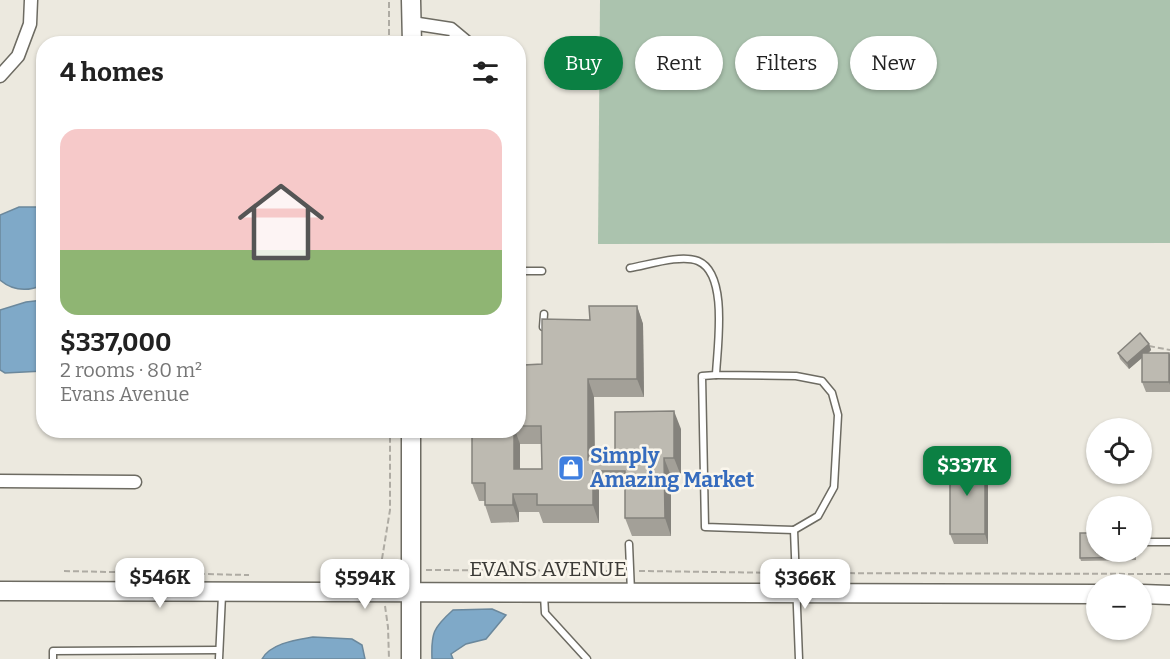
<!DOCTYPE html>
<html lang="en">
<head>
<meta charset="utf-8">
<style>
  :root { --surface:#fff; --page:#f2f2f2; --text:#222; --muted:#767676; --line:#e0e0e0; --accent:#0b8043 }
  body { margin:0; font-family:Bitter,serif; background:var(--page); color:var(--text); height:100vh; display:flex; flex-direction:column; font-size:22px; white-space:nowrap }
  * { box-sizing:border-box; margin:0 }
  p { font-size:20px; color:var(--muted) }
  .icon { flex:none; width:33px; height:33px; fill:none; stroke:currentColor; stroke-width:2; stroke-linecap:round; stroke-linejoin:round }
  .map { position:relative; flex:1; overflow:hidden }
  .side { position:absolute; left:36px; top:36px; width:490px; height:402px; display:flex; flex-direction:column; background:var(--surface); border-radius:24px; box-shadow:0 2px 4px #0004 }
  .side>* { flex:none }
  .top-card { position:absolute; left:544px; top:36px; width:536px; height:54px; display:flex; gap:12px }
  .fabs { position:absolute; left:1086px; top:418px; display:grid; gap:12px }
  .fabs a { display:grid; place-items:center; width:66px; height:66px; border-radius:50%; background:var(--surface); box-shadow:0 2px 4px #0004; font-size:30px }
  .price { position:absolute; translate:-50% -51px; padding:0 14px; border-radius:12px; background:#fff; color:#222; font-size:20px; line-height:39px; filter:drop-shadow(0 2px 3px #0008) }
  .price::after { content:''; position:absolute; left:50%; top:36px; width:18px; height:14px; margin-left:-9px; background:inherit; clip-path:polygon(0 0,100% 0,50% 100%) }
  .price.active { background:var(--accent); color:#fff }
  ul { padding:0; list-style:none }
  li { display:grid; align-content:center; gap:12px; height:318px; padding:0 24px }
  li+li { border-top:2px solid var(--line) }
  li span { display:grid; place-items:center; height:186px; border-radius:18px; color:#555 }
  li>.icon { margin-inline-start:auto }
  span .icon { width:108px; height:108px; fill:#fffc; stroke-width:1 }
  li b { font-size:26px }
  h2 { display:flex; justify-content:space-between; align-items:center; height:72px; padding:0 24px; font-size:26px }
  .pill { padding:0 21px; border-radius:27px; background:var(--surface); box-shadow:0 2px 4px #0004; font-size:21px; line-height:54px }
  .pill.active { background:var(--accent); color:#fff }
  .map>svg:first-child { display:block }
</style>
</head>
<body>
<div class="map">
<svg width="1170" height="659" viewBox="0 0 1170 659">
  <rect width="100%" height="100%" fill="#ece9df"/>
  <polygon fill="#abc3ae" points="600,0 1170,0 1170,243 598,244"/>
  <g fill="#7fa9c8" stroke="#6b889c" stroke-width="1.5">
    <path d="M19 207H43V285C27 292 13 291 0 280V215Z"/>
    <polygon points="43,300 43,371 5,373 0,370 0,310 26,302"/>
    <path d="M492 609 506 615 486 639 466 644 451 654 453 659H432C431 633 433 628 453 610Z"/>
    <path d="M313 637 352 639 362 645 365 659H262C271 643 296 640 313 637Z"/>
  </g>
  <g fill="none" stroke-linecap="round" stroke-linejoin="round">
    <defs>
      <g id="lane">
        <path d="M630 268C648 265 681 254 698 261 729 274 717 348 716 375L796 376 822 381 832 393 838 415 834 487 818 516 794 530 799 659"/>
        <polyline points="519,271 542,271"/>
        <polyline points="543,327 544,314"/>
        <polyline points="716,375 702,376 705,527 794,530"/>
        <polyline points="519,386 529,376"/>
        <polyline points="1142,542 1170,542"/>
        <polyline points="629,544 631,592"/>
        <polyline points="544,595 545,613 587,659"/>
        <polyline points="53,659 53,651 219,650"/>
        <polyline points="219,659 222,595"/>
      </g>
      <g id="street">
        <polyline points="412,23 451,29 469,44"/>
        <polyline points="0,76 18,56 30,24 31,0"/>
        <polyline points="0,481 135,482"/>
      </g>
      <g id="secondary">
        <polyline points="411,0 412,44"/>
        <polyline points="0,591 1096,594"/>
        <polyline points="1142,594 1170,595"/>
        <polyline points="411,659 411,430"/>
      </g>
    </defs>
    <use href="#lane" stroke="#6d6b62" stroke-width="9"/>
    <use href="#street" stroke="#6d6b62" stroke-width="15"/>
    <use href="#secondary" stroke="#6d6b62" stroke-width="21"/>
    <g stroke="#aeaba3" stroke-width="2" stroke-dasharray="6 3" stroke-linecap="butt">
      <polyline points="389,44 389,0"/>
      <polyline points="1149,346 1170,350"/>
      <polyline points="426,570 621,571"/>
      <polyline points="64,571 249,575"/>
      <polyline points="639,571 786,573"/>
      <polyline points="804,573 1170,574"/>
      <path d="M338 575C353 575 368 574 381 565L396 567"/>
      <polyline points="382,577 381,565 390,510 390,430"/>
      <polyline points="385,606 388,627 389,659"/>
    </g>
    <use href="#lane" stroke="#fff" stroke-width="6"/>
    <use href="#street" stroke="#fff" stroke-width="12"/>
    <use href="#secondary" stroke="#fff" stroke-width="18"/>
  </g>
  <g fill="#a3a098" fill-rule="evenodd">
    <path d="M637 306 643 324 644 397H594L595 460 615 459 681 429V476H671V536H632L625 518V489H599V523H543L539 512H519V522L491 523 485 505V501H479L472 483V430H519V400H522L524 391 542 364 590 320ZM520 444H541L542 469H520Z"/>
    <polygon points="1149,344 1151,350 1149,353 1169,353 1170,355 1170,392 1146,392 1142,382 1142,358 1129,369 1120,359 1118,353"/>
    <polygon points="988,469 988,544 954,544 950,534"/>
    <polygon points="1136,552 1136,560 1081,561 1080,558"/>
  </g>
  <g fill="#84827c">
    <polygon points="637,306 643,324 644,397 637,379"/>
    <polygon points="1149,344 1151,350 1129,369 1127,363"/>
    <polygon points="1169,353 1170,355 1170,385 1169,382"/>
    <polygon points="588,379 594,397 595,471 593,471 599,489 599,523 593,505 588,460"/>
    <polygon points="674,411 681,429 681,476 674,458"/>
    <polygon points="514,430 515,430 520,444 520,487 514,469"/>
    <polygon points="664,458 671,476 671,536 665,518"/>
    <polygon points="985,460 988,469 988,544 985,534"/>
    <polygon points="513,494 519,512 519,522 513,505"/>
  </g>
  <g fill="#bdbab1" stroke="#84827c" stroke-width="1.5">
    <polygon points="589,306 637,306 637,379 588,379 588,460 615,459 615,412 674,411 674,458 664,458 665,518 625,518 625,471 593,471 593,505 537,505 537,494 513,494 513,505 485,505 485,483 472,483 472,430 514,430 514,469 542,469 541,426 519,426 519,400 522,400 522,391 524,391 524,365 542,364 542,319 590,320"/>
    <polygon points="1140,333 1149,344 1127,363 1118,353"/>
    <rect x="1142" y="353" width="27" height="29"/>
    <rect x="950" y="460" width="35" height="74"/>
    <polygon points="1080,533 1096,533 1096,552 1135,552 1135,557 1080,558"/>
  </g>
  <defs>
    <symbol id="shop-square" viewBox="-11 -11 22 22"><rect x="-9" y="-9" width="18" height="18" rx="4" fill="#3f7fe0" stroke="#faf6ec"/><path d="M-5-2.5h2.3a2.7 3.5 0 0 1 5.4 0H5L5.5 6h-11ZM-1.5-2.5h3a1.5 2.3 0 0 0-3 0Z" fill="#fff"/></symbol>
  </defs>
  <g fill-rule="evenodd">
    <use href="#shop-square" x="556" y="453" width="30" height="30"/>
  </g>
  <g text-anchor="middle" stroke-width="5" stroke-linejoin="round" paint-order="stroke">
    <g font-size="21" font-weight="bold" fill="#366cbe" stroke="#faf6ec" text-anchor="start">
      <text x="590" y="463">Simply<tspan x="590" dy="24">Amazing Market</tspan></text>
    </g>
    <g font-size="21" fill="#3b3a36" stroke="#faf6ec">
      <text x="548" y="576">EVANS AVENUE</text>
    </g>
  </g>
</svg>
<div class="fabs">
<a><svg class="icon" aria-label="locate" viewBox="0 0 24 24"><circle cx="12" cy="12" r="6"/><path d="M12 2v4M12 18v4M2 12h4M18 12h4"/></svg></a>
<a>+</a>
<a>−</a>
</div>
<b class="price active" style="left:967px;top:497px">$337K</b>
<b class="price" style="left:160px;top:609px">$546K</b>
<b class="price" style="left:365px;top:610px">$594K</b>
<b class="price" style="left:805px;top:610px">$366K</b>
<div class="top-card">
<a class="pill active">Buy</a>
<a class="pill">Rent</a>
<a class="pill">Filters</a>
<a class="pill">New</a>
</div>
<section class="side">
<h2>4 homes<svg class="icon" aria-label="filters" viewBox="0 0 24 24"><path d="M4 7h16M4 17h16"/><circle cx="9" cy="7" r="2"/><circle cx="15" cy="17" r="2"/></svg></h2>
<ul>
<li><span style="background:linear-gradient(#f6c9c9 65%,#8fb573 0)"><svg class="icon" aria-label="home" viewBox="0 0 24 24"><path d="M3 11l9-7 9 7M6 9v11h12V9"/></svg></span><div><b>$337,000</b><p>2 rooms · 80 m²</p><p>Evans Avenue</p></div></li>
</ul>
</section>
</div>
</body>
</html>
